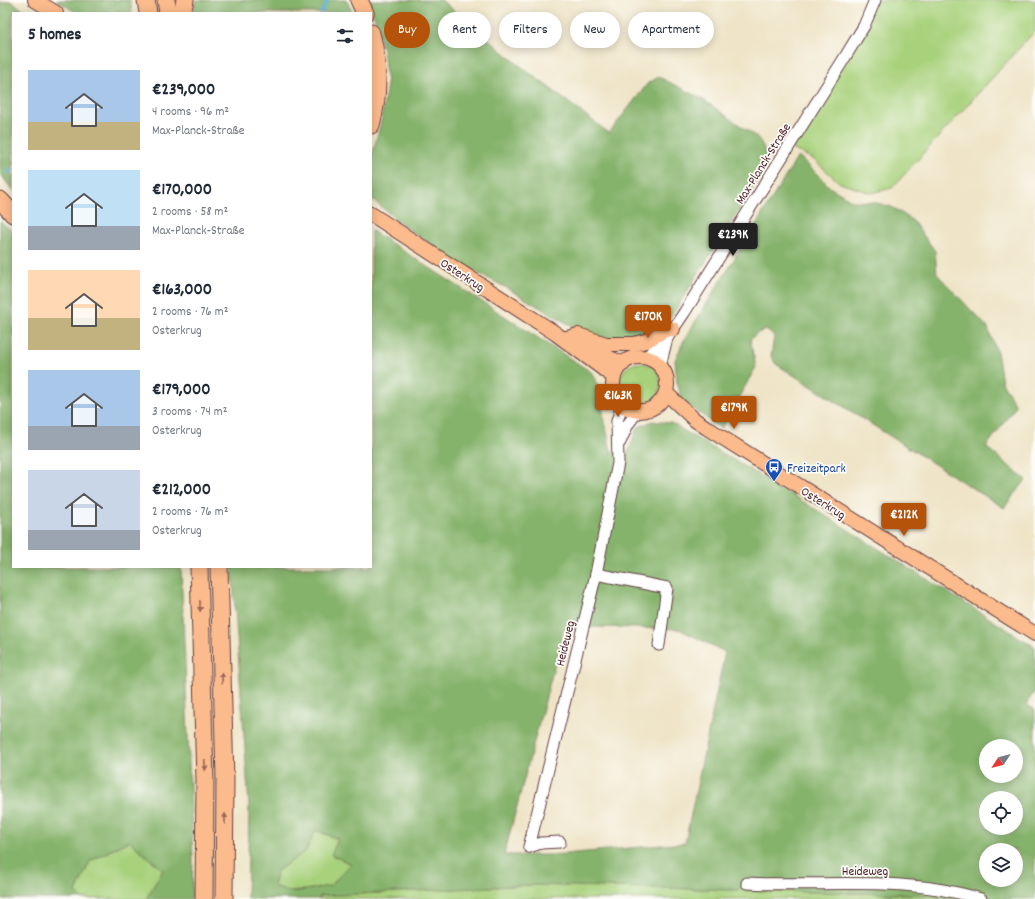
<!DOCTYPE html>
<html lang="en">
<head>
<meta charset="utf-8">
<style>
  :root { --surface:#fff; --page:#f2f2f3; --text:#1f2937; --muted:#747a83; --accent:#b45309 }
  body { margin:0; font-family:Dekko,sans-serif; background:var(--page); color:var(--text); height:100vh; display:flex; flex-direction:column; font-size:15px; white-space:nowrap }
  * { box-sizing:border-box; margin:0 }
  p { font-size:13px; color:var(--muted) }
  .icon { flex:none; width:22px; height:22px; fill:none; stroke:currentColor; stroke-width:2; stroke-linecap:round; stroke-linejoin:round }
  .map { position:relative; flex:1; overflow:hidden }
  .sheet { position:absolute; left:12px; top:12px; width:360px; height:556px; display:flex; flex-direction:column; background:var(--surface); border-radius:0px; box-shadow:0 2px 10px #0003 }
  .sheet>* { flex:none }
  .guide { position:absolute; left:384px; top:12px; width:380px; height:36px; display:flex; gap:8px }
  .needle { width:26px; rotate:234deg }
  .fabs { position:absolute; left:979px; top:739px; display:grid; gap:8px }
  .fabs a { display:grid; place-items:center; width:44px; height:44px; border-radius:50%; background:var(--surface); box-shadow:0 2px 10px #0003; font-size:20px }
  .price { position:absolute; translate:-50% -34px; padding:0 9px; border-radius:4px; background:var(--accent); color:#fff; font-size:13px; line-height:26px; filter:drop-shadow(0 1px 2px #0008) }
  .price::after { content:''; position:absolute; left:50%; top:24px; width:12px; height:9px; margin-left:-6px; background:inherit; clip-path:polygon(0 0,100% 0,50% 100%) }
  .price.active { background:#222; color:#fff }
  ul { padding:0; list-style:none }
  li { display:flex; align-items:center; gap:12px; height:100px; padding:0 16px }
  li span { display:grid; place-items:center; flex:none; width:112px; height:80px; border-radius:0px; color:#555 }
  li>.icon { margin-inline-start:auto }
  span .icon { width:48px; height:48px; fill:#fffc; stroke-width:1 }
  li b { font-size:17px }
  h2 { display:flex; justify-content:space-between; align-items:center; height:48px; padding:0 16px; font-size:17px }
  .chip { padding:0 14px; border-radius:18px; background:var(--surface); box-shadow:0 2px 10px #0003; font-size:14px; line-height:36px }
  .chip.active { background:var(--accent); color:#fff }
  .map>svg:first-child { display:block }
</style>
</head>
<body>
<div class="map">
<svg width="1035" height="899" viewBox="0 0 1035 899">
  <rect width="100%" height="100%" fill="#fdfcf7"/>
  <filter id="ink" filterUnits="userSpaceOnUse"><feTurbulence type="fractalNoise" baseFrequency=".025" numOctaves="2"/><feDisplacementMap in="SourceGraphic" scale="8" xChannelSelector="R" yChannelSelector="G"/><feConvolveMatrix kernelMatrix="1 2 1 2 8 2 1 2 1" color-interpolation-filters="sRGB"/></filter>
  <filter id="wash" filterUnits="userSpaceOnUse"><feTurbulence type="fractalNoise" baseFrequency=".012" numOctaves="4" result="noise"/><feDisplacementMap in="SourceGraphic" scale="16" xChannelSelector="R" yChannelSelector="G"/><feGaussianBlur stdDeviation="0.9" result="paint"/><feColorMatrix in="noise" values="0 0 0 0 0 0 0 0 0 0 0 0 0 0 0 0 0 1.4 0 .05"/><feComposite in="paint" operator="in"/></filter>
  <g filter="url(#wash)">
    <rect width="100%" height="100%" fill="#efe4c7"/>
    <g fill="#a8d17c" stroke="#797854">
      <polygon points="877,0 1035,0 1035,31 892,188 871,193 840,183 813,159 792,149"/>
      <circle cx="640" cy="384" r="21"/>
      <polygon points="315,830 338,839 352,864 330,886 292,892 273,886 277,871 306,851"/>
      <polygon points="130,841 163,870 146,899 82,899 76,892 90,861"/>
      <polygon points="532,885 937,895 937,899 319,899 319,896"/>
    </g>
    <g fill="#86b36c" stroke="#68694c" fill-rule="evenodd">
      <polygon points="56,0 130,0 132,13 77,13"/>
      <polygon points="195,0 346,0 353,13 194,13"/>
      <polygon points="368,0 441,0 519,65 609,133 648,83 659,77 702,99 758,138 763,146 766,155 758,180 672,315 655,328 641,336 626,340 592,336 568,324 505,287 462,265 409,230 373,200 371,196 371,159 381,122 387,84 383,50 376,21"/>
      <polygon points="10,1 28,13 13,13 13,191 0,173 0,3"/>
      <polygon points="797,158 801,158 831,188 853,201 873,202 892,207 912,220 935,251 937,274 988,328 997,352 1002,382 1016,406 986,447 1026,480 1004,508 776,364 771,357 774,336 766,330 757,333 750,340 756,367 721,429 682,400 677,382 675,360 684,340"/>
      <polygon points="0,221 13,232 13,567 181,567 193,859 192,899 146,899 163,870 129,841 90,861 76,892 82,899 0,899"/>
      <path d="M371 230 591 372 596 379 611 451 628 453 637 428 652 421 671 423 791 494 1035 647V691L1026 704 1035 710V899H937V895L532 885 320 896 319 899H247L249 806 232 567H371ZM596 627 679 629 725 652 685 843 553 855H504L564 629ZM986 746H1016V776H986ZM986 798H1016V828H986ZM316 830 338 839 331 855 351 864 330 886 292 892 273 886 277 871 306 851ZM986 850H1016V880H986Z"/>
    </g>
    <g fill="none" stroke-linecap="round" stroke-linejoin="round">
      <g stroke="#58afd4" stroke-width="3">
        <polyline points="321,13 328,0"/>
        <polyline points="7,173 13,169"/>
      </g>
    </g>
  </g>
  <g filter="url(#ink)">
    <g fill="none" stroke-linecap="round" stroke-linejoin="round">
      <defs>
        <g id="minor">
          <polyline points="645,358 667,338 684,313 842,62 864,26 875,0"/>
          <polyline points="660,366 667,338"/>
          <polyline points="620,442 628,424 638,411"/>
          <polyline points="596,574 667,588 659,645"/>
          <polyline points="529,847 596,574 618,463 617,421 622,405"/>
          <polyline points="529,847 541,843 560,842"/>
          <path d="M747 883C826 887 904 875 981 899"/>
        </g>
        <g id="major">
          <polyline points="35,0 56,13"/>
          <polyline points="371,214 555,333 614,377"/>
          <polyline points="567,338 578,335 606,344 634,344 646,341 665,330 673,329"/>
          <polyline points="581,345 623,364"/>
          <circle cx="640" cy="384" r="27"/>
          <polyline points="666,393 695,420 707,428 1035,634"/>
        </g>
        <g id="highway">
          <polyline points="146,0 148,13"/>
          <polyline points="166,0 168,13"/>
          <polyline points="359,0 365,13"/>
          <polyline points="182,13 185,0"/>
          <path d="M371 33C379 62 379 96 371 125"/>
          <polyline points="0,200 13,214"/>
          <polyline points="199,567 205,781 204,899"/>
          <polyline points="219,567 225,779 224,899"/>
        </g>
      </defs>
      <use href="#minor" stroke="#633d42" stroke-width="13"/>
      <use href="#major" stroke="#633d42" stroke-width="16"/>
      <use href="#highway" stroke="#633d42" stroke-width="19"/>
      <use href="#minor" stroke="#fff" stroke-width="11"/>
      <use href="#major" stroke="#fbbb8c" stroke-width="14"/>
      <use href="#highway" stroke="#fbbb8c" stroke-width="17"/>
    </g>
    <defs><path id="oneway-solid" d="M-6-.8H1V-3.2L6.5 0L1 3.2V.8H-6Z"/></defs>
    <g fill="#9a6557">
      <use href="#oneway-solid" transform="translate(200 606) rotate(88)"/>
      <use href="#oneway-solid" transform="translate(222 678) rotate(-92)"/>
      <use href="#oneway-solid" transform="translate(205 765) rotate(88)"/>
      <use href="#oneway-solid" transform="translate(225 819) rotate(-90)"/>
    </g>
  </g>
  <defs>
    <symbol id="bus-pin" viewBox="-11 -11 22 30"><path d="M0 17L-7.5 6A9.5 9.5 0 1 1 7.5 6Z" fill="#1a4fb4" stroke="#fdfcf7"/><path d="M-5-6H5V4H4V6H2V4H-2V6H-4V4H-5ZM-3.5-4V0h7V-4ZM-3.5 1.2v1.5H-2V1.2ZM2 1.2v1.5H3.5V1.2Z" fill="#fff"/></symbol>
  </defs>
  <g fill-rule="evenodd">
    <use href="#bus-pin" x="764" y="457" width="20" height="27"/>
  </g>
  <g text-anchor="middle" stroke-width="3.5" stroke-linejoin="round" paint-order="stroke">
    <g font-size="13" fill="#4a1f2b" stroke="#fdfcf7">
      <text transform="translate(762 163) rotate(-58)" y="5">Max-Planck-Straße</text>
      <text transform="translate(463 274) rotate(33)" y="5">Osterkrug</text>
      <text transform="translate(824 502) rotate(32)" y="5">Osterkrug</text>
      <text transform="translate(564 643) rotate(-76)" y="5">Heideweg</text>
      <text x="865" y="875">Heideweg</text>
    </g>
    <g font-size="13" fill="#164399" stroke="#fdfcf7" text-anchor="start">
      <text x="787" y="472">Freizeitpark</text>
    </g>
  </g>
</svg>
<div class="fabs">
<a><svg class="needle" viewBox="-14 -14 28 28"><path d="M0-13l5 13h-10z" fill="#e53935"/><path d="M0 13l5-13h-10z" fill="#747a83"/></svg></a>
<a><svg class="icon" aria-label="locate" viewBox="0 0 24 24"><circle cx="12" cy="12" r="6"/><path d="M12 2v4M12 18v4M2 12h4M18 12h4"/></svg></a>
<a><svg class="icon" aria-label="layers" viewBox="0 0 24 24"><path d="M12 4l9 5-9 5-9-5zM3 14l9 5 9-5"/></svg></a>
</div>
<b class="price active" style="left:733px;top:257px">€239K</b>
<b class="price" style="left:648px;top:339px">€170K</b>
<b class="price" style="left:618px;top:418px">€163K</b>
<b class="price" style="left:734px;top:430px">€179K</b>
<b class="price" style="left:904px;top:537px">€212K</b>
<div class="guide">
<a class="chip active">Buy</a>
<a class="chip">Rent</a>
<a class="chip">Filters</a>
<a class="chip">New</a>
<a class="chip">Apartment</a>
</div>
<section class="sheet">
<h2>5 homes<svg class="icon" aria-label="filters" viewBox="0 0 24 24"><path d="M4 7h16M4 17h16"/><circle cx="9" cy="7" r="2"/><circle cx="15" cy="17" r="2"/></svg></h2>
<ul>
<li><span style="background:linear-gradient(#a9c7e8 65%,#c2b280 0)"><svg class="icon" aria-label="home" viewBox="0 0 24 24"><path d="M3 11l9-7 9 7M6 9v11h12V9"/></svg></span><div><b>€239,000</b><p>4 rooms · 96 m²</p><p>Max-Planck-Straße</p></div></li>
<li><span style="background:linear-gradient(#bfe0f5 70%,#9aa5b1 0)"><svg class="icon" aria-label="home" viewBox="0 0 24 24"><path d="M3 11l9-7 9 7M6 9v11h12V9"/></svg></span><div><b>€170,000</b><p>2 rooms · 58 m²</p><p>Max-Planck-Straße</p></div></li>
<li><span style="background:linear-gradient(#ffd9b3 60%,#c2b280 0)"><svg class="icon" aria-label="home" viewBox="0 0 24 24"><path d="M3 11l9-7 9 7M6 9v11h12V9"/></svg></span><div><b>€163,000</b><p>2 rooms · 76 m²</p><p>Osterkrug</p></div></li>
<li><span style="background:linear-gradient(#a9c7e8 70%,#9aa5b1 0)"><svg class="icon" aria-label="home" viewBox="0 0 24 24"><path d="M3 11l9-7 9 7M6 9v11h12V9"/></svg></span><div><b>€179,000</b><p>3 rooms · 74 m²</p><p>Osterkrug</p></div></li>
<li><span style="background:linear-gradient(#c9d6e8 75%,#9aa5b1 0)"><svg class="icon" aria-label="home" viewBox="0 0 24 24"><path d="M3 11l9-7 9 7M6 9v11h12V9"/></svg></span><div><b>€212,000</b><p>2 rooms · 76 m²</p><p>Osterkrug</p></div></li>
</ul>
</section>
</div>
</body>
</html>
